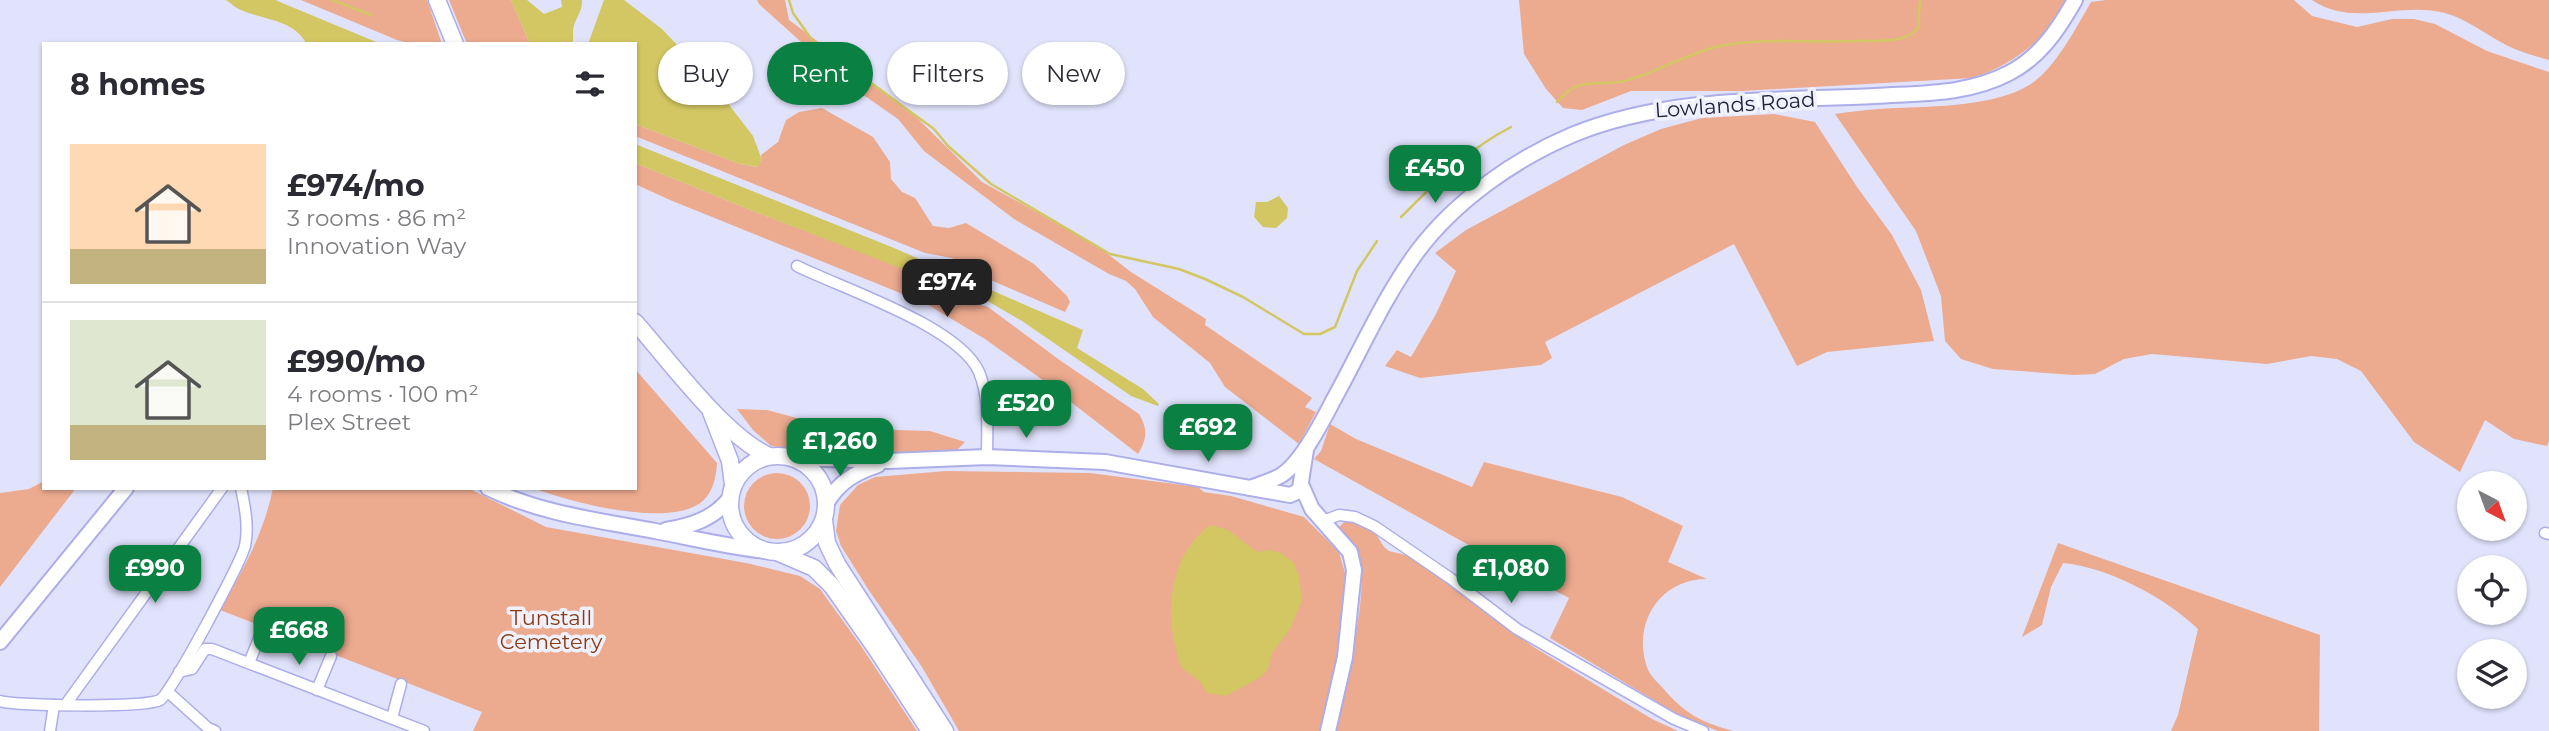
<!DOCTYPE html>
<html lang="en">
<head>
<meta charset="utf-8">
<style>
  :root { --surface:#fff; --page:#f2f2f3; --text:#2b2b33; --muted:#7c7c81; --line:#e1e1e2; --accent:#0b8043 }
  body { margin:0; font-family:Montserrat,sans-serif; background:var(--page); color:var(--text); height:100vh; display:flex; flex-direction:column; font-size:26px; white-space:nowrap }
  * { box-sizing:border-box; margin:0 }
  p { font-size:23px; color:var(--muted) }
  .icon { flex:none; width:38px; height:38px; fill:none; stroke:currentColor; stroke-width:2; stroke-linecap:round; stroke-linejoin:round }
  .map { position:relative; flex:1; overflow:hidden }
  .side { position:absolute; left:42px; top:42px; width:595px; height:448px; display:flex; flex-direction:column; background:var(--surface); border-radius:0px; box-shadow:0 2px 5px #0004 }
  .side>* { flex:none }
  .guide { position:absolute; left:658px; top:42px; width:665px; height:63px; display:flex; gap:14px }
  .needle { width:46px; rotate:139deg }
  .buttons { position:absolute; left:2457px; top:471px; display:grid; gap:14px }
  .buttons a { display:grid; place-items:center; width:70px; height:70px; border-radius:50%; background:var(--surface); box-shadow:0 2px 5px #0004; font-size:35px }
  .price { position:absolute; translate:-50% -60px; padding:0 16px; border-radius:14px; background:var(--accent); color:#fff; font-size:23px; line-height:46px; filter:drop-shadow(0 2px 4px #0008) }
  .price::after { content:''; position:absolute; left:50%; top:42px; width:21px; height:16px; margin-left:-10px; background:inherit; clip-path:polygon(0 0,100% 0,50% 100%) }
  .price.on { background:#222; color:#fff }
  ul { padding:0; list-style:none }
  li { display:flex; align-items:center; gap:21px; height:175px; padding:0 28px }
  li+li { border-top:2px solid var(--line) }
  li span { display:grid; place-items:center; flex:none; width:196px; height:140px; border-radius:0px; color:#555 }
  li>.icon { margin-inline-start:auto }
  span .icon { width:84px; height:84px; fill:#fffc; stroke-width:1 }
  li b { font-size:30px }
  h2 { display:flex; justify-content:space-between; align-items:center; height:84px; padding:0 28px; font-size:30px }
  .pill { padding:0 24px; border-radius:32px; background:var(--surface); box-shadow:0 2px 5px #0004; font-size:24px; line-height:63px }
  .pill.on { background:var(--accent); color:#fff }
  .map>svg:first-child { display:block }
</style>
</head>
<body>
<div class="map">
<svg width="2549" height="731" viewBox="0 0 2549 731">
  <rect width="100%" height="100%" fill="#e1e3fc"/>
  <g fill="#ecaa8f">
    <polygon points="301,0 427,0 442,44 411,44 397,40"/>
    <polygon points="449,0 511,0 530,44 467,44"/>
    <polygon points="757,0 785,0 789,20 908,109 982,182 1095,244 1131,272 1206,319 1205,325 1312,398 1305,407 1316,412 1299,444 1225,387 1210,363 1153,317 1135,289 1126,281 1109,274 1014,219 924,151 898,119 849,85 759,4"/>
    <path d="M1519 0H2067C2049 38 2011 66 1972 78L1742 91H1631L1582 110 1563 108 1546 89 1524 54Z"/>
    <path d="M2106 0H2294L2312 16 2357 27 2392 19H2414L2435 24 2487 51 2549 72V441L2547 446 2514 439 2485 420 2460 472 2414 442 2361 371 2337 359 2311 356 2267 364 2152 354 2124 359 2095 374 2074 375 1993 369 1961 359 1945 341 1941 296 1916 231 1835 114C1849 112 1863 110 1878 109 1922 106 1992 109 2031 84 2056 67 2076 28 2091 2Z"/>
    <path d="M2312 0H2549V60C2535 56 2520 52 2508 46 2488 36 2467 19 2445 13 2400 1 2353 28 2312 0Z"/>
    <polygon points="822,108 873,137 890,162 891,179 902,192 915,198 933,226 949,228 966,223 1034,264 1067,296 1070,302 1065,312 967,270 952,258 925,253 635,136 635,124 740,164 757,167 762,160 761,155 778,142 786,120 799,112"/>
    <polygon points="1774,114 1815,122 1857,187 1892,235 1921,290 1934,341 1827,352 1797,366 1734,244 1545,342 1552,358 1541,365 1420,378 1385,366 1397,350 1411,357 1436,314 1456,271 1435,253 1466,230 1624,145 1661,129 1702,118"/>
    <path d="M635 163 753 211 951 286 952 294 963 300 988 307 1061 361 1139 414C1148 429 1147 439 1138 454L1040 378 985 339 925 303 670 200 635 184Z"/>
    <path d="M635 369 717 463C716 479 712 497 697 505 662 526 569 502 533 488H635Z"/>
    <polygon points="737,409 767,410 804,420 844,426 864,423 895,430 930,431 965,442 956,451 883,454 811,452 771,446 753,430"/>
    <path d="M1330 424 1356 439 1472 487 1484 462 1622 497 1683 526 1668 562 1707 579C1658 579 1631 626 1648 670 1651 676 1657 682 1662 687 1684 713 1700 722 1733 731H1718L1682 717 1550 638 1569 598 1465 543 1314 459 1321 451Z"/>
    <polygon points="946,471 1090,473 1198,487 1204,492 1231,496 1304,517 1339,552 1345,573 1344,605 1336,679 1321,731 959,731 922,667 868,589 841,546 836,531 840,505 858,485 875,477"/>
    <circle cx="777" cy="506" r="33"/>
    <polygon points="44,481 44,488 76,488 0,587 0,493 29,489"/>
    <path d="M273 488H468L546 527 746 563 800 576 820 589 861 646 917 731H473L482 712 220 610C243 570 264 533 273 488Z"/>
    <path d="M1344 522H1353L1364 527 1376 534 1384 547 1389 551 1410 556 1532 646 1652 719 1678 731H1334C1344 686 1365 614 1361 570 1359 551 1346 542 1339 527Z"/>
    <path d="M2058 543 2320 635 2319 731H2171L2178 715 2198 629C2166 598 2108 567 2063 563L2051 587 2042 625 2022 637Z"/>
  </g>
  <g fill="#d2c762">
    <path d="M226 0H275L381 44 306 43C293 19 263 20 241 10 235 8 231 3 226 0Z"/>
    <path d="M511 0H527L544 14 562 7 561 0H582C583 12 573 21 573 31 573 35 574 40 572 44H530Z"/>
    <polygon points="604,0 624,0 662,29 710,80 753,136 762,160 758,167 740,164 635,124 635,44 588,44"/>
    <polygon points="635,144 894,248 1083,330 1077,348 1143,389 1159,404 1158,406 1131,396 1022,321 974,293 908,271 753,211 635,163"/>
    <polygon points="1279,196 1288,208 1287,218 1276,228 1263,227 1254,217 1256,202 1267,202"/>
    <path d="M1211 525 1228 530 1257 552 1270 550 1283 554 1294 563 1299 576 1302 601 1290 629 1272 653 1268 669 1261 677 1226 696 1207 693C1204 689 1202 683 1198 680 1193 675 1185 672 1181 666 1178 660 1177 651 1175 644 1165 604 1174 549 1211 525Z"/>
  </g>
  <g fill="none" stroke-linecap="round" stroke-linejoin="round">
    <g stroke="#d2c762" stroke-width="2.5">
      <polyline points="332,0 371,15"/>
      <polyline points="789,0 793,13 812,40 934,129 948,146 991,184 1110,254 1179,269 1205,279 1243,297 1304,334 1320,334 1335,327 1357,271 1377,241"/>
      <path d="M1557 102C1579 75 1597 87 1625 81 1657 73 1687 53 1720 46 1764 37 1808 43 1853 41 1873 40 1905 45 1918 28L1920 0"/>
      <path d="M1401 217C1435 183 1468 149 1511 127"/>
    </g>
    <defs>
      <g id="street">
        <path d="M797 266C843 289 959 326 979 372 990 399 987 429 987 457"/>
        <polyline points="1323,521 1339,515 1355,517 1374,526 1450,578 1517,629 1674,719 1703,731"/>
        <polyline points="2545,533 2549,534"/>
        <polyline points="249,663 263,629"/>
        <polyline points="179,672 192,669 205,649 212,649 424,731"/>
        <polyline points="317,690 331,656"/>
        <polyline points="168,692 208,728 215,731"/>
        <path d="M0 701C19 706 145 708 160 700 171 694 240 564 245 546 249 527 245 507 241 488"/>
        <polyline points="66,704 222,488"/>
        <polyline points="392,718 401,684"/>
        <polyline points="50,731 54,705"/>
      </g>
      <g id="secondary">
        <polyline points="792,458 889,461 987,457 1105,462 1290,495 1297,492 1300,488 1306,450"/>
        <polyline points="1301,484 1312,509 1350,552 1354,570 1345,657 1328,731"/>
        <path d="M488 488C542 514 597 520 655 531 692 538 728 547 766 551"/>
        <path d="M1250 488C1260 484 1271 481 1280 476 1301 464 1323 420 1334 399 1361 350 1384 297 1417 252 1455 201 1515 159 1572 135 1666 96 1775 101 1875 96 1921 93 1967 95 2009 73 2040 57 2058 30 2075 0"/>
        <path d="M826 504C839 482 854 473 878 465"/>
        <path d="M666 530C691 526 713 519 729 499"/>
        <polyline points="0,642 126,488"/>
      </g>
      <g id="primary">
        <polyline points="437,0 455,44"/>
        <path d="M635 322C668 359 725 437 769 456"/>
        <polyline points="711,412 730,461 733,485"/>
        <circle cx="778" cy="504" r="48"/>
        <polyline points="824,520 827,543 837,564 945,731"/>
        <polyline points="779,553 814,568 832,586 877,650 930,731"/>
      </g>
    </defs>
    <use href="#street" stroke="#acade9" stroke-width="13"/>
    <use href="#secondary" stroke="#acade9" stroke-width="18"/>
    <use href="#primary" stroke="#acade9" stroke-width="19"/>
    <use href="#street" stroke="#fff" stroke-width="10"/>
    <use href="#secondary" stroke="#fff" stroke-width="14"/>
    <use href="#primary" stroke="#fff" stroke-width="16"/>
  </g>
  <g text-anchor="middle" stroke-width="7" stroke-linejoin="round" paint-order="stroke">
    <g font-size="21" fill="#222239" stroke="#f0f1fe">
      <text transform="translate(1735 105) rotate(-4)" y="7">Lowlands Road</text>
    </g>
    <g font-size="21" fill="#8c3a10" stroke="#f0f1fe">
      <text x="551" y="625">Tunstall<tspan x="551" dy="24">Cemetery</tspan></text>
    </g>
  </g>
</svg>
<div class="buttons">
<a><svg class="needle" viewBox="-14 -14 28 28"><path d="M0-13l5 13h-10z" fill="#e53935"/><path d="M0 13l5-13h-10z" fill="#7c7c81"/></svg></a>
<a><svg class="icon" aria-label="locate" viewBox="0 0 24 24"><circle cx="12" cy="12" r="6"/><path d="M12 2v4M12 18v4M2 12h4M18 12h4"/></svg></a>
<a><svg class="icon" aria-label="layers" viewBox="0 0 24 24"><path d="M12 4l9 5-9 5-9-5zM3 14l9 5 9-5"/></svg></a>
</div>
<b class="price" style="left:1435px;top:205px">£450</b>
<b class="price on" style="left:947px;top:319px">£974</b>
<b class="price" style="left:1026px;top:440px">£520</b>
<b class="price" style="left:1208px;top:464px">£692</b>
<b class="price" style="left:840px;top:478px">£1,260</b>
<b class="price" style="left:155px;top:605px">£990</b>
<b class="price" style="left:1511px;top:605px">£1,080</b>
<b class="price" style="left:299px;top:667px">£668</b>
<div class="guide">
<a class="pill">Buy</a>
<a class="pill on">Rent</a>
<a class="pill">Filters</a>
<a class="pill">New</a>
</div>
<section class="side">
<h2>8 homes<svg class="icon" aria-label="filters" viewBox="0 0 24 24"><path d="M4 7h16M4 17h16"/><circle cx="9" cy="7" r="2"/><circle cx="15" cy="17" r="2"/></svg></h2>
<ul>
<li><span style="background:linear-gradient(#ffd9b3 75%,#c2b280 0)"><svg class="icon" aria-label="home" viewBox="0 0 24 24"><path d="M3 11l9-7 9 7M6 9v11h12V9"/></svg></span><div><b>£974/mo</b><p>3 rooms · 86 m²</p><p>Innovation Way</p></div></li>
<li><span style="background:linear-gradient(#dfe7d0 75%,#c2b280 0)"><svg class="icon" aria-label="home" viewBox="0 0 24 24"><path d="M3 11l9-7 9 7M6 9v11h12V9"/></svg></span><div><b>£990/mo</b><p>4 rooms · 100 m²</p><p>Plex Street</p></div></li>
</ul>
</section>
</div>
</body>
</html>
